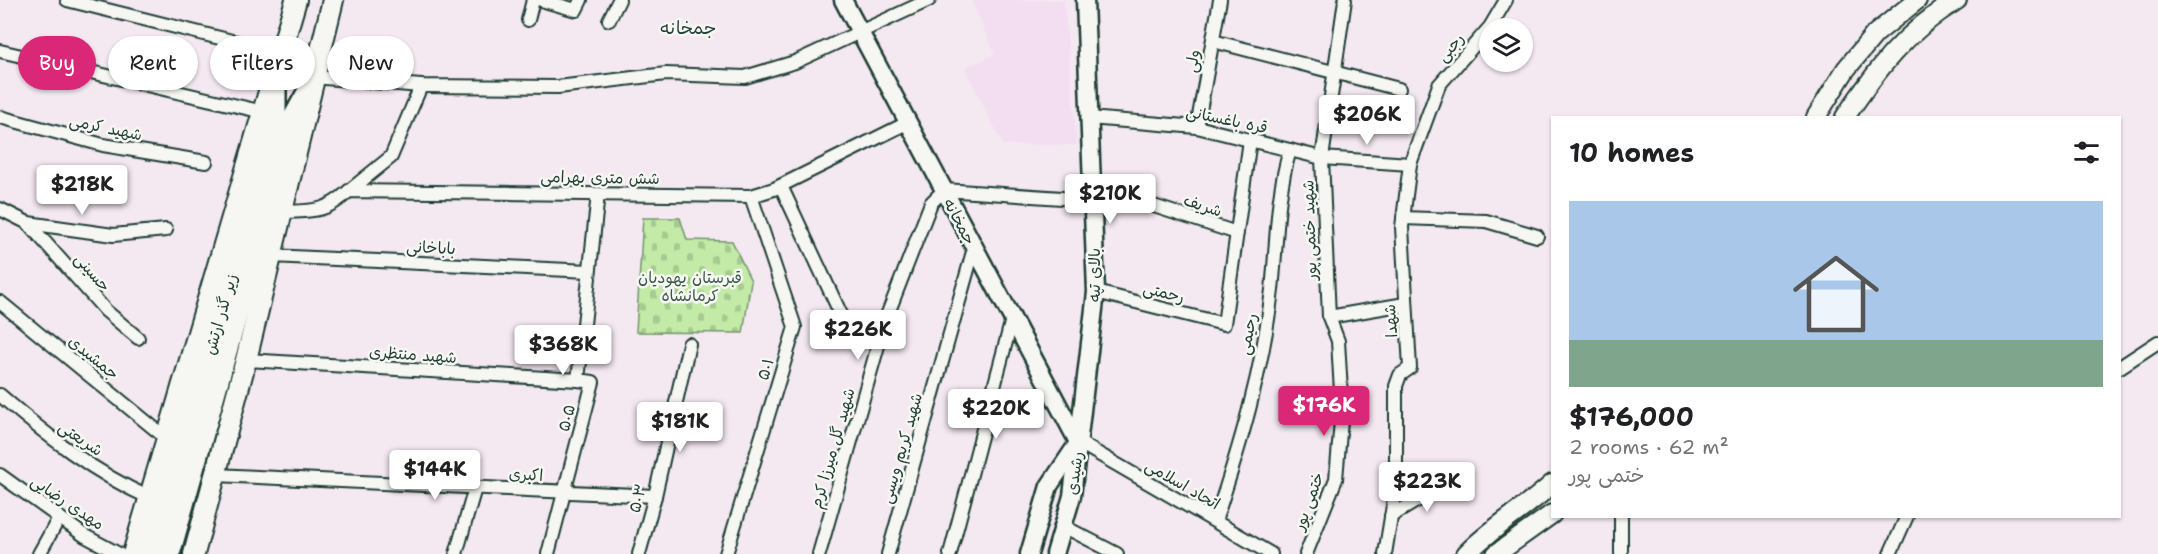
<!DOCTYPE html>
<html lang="en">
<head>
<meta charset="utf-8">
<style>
  :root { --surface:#fff; --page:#f6f6f6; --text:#202124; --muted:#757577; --line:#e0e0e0; --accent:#db2777 }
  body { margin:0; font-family:"Shantell Sans","Playpen Sans Arabic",sans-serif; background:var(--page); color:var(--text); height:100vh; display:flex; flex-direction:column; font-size:22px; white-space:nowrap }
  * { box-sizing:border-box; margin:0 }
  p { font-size:20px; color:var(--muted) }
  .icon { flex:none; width:33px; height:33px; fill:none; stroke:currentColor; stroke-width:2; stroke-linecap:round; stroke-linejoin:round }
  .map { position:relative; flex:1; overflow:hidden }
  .details { position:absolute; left:1551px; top:116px; width:570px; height:402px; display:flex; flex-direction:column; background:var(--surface); border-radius:0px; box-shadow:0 2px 4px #0004 }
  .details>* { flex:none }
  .banner { position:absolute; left:18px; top:36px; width:570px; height:54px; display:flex; gap:12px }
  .fabs { position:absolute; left:1479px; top:18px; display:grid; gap:12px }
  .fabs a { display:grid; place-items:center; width:54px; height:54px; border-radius:50%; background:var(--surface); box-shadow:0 2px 4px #0004; font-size:30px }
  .price { position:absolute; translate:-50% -51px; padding:0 14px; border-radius:6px; background:#fff; color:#222; font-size:20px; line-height:39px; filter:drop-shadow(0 2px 3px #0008) }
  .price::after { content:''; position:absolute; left:50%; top:36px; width:18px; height:14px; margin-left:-9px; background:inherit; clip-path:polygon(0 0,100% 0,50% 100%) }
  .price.selected { background:var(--accent); color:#fff }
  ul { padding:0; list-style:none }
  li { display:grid; align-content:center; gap:12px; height:318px; padding:0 18px }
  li+li { border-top:2px solid var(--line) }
  li span { display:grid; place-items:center; height:186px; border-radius:0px; color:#555 }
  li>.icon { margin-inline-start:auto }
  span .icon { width:108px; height:108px; fill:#fffc; stroke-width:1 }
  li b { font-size:26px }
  h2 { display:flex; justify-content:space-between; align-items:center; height:72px; padding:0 18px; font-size:26px }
  .chip { padding:0 21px; border-radius:27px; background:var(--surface); box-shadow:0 2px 4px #0004; font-size:21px; line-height:54px }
  .chip.selected { background:var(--accent); color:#fff }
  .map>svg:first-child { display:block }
</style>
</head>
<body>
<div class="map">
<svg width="2158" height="554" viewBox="0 0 2158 554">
  <defs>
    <pattern id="cemetery-stones" width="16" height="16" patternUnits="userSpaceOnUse" patternTransform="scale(1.5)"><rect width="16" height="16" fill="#c3eba7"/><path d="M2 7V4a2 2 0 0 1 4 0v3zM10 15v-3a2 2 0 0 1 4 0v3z" fill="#a7ca90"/></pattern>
  </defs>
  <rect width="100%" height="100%" fill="#f4e8f1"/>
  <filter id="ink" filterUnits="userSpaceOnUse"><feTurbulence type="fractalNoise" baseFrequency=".0167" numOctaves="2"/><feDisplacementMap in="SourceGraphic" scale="12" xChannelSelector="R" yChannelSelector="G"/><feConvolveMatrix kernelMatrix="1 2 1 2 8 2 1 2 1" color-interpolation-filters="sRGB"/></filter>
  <g filter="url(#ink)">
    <polygon fill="#f3def1" points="971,0 1064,0 1077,145 1003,145 965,68 995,54"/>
    <polygon fill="url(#cemetery-stones)" stroke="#71946e" stroke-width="1.5" points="643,218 680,218 687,240 732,241 751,281 743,333 636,332"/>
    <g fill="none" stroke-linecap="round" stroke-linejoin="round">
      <defs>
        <g id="minor">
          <polyline points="67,0 280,53"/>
          <polyline points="541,0 576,10 581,0"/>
          <polyline points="528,20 533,0"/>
          <polyline points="609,20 619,0"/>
          <polyline points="1213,41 1399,89"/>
          <polyline points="0,51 263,112"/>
          <polyline points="313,77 421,86 558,87 666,74 745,77 795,62 929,0"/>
          <polyline points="0,117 103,145 206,162"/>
          <polyline points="1089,118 1197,127 1322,158 1410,164"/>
          <polyline points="1197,127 1220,0"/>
          <polyline points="781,186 845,323 885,321"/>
          <polyline points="1092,186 1237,233"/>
          <polyline points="349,191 391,157 421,86"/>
          <polyline points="0,209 28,223 113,235 166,230"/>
          <path d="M282 212C313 211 325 213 349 191L751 196 774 189 907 123"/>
          <polyline points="1403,218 1486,221 1537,236"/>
          <polyline points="28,223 106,311 138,338"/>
          <polyline points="271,256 589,271"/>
          <polyline points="1096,292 1224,324 1250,140"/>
          <polyline points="0,302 166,438"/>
          <polyline points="1329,317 1405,304"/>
          <polyline points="246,360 578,380"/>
          <polyline points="2120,367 2158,342"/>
          <path d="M0 395C46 435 94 473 150 498"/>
          <polyline points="1078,442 1271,554"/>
          <polyline points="0,475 85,536 119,554"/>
          <polyline points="216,475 655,496"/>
          <polyline points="1391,516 1447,483"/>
          <polyline points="1621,516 1621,554"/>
          <path d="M1215 521C1240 447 1263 369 1272 290 1277 243 1276 196 1290 150"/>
          <polyline points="1063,526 1117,554"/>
          <polyline points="39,554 59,518"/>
          <polyline points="456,554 475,488"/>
          <polyline points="548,554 593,382 578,380 598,194"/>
          <polyline points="639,554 655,496 689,344"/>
          <polyline points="726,554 795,327 751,196"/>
          <polyline points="819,554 885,321 931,203 944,190 1092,200"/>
          <polyline points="888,554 974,248"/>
          <polyline points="950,554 1012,319"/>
          <polyline points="1306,554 1336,479 1342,409 1338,341 1329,317 1322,158 1345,0"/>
          <polyline points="1385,554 1396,487 1396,386 1400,375 1410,368 1402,227 1410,164 1439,85 1490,27 1506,0"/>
          <polyline points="1890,554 1907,516"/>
        </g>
        <g id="tertiary">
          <polyline points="843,0 1078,442"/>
          <polyline points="1029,554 1049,486 1076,446"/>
          <polyline points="1055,554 1072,496 1096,292 1085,0"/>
        </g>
        <g id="secondary">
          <polyline points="1816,117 1846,69 1875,34 1917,0"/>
          <path d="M1845 117C1879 67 1904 33 1957 0"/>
          <path d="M1466 554C1492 527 1525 509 1552 484"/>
          <polyline points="1496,554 1552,514"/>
        </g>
        <g id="primary">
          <polyline points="133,554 296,0"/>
          <polyline points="194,554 246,360 333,0"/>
        </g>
        <g id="trunk">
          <polyline points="152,554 275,118 275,72"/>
          <polyline points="169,554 289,127 310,89"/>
        </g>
      </defs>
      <use href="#minor" stroke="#1f3d34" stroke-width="16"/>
      <use href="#tertiary" stroke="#1f3d34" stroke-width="21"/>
      <use href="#secondary" stroke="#1f3d34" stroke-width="22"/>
      <use href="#primary" stroke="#1f3d34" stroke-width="24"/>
      <use href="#trunk" stroke="#1f3d34" stroke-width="26"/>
      <use href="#minor" stroke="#f6f6f2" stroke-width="12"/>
      <use href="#tertiary" stroke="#f6f6f2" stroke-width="16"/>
      <use href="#secondary" stroke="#f6f6f2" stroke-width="18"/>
      <use href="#primary" stroke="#f6f6f2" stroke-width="20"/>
      <use href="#trunk" stroke="#f6f6f2" stroke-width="21"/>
    </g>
  </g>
  <g text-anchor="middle" stroke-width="5" stroke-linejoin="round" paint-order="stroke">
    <g font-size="16" fill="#1f3d34" stroke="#f6f6f2">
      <text transform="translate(1450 47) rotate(-49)" y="6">رجبی</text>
      <text transform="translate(1192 61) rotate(-80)" y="6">ولی</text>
      <text transform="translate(1227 119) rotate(12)" y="6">قره باغستانی</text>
      <text transform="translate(106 127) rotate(12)" y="6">شهید کرمی</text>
      <text transform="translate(600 177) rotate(1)" y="6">شش متری بهرامی</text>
      <text transform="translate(1203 205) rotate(18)" y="6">شریف</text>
      <text transform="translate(960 221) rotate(62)" y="6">جمخانه</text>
      <text transform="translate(1309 230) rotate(-92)" y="6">شهید ختمی پور</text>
      <text transform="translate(431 247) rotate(3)" y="6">باباخانی</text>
      <text transform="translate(93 272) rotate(49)" y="6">حسینی</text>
      <text transform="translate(1094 275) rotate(-90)" y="6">بالای تپه</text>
      <text transform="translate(1164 292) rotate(14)" y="6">رحمتی</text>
      <text transform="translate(220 314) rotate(-74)" y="6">زیر گذر ارتش</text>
      <text transform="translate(1390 321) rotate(-94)" y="6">شهدا</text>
      <text transform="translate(1247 334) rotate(-79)" y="6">رحیمی</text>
      <text transform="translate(413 354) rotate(4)" y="6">شهید منتظری</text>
      <text transform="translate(94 357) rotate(39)" y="6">جمشیدی</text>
      <text transform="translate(765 369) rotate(-73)" y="6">۵۰۱</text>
      <text transform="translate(566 418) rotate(-76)" y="6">۵۰۵</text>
      <text transform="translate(81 438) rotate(34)" y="6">شریعتی</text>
      <text transform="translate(832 448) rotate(-74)" y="6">شهید گل میرزا کرم</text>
      <text transform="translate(901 448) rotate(-74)" y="6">شهید کریم ویسی</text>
      <text transform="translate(1074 473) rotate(-82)" y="6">رشیدی</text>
      <text transform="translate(526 474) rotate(3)" y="6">اکبری</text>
      <text transform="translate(1183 484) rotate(30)" y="6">اتحاد اسلامی</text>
      <text transform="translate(637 498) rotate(-76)" y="6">۵۰۳</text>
      <text transform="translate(1308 501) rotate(-70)" y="6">ختمی پور</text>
      <text transform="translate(68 502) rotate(34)" y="6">مهدی رضایی</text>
    </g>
    <g font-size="16" fill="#385745" stroke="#f6f6f2">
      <text x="690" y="283">قبرستان یهودیان<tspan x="690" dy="18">کرمانشاه</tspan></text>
    </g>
    <g font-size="18" fill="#1f3d34" stroke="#f6f6f2">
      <text x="688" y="34">جمخانه</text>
    </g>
  </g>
</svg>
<div class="fabs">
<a><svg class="icon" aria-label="layers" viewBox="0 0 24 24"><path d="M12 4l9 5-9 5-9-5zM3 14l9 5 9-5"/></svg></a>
</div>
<b class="price" style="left:1367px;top:146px">$206K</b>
<b class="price" style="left:82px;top:216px">$218K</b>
<b class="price" style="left:1110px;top:225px">$210K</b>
<b class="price" style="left:858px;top:361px">$226K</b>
<b class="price" style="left:563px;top:376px">$368K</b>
<b class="price selected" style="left:1324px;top:437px">$176K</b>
<b class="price" style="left:996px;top:440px">$220K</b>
<b class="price" style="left:680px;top:453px">$181K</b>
<b class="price" style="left:435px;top:501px">$144K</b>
<b class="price" style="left:1427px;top:513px">$223K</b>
<div class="banner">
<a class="chip selected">Buy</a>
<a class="chip">Rent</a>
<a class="chip">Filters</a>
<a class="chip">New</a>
</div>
<section class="details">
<h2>10 homes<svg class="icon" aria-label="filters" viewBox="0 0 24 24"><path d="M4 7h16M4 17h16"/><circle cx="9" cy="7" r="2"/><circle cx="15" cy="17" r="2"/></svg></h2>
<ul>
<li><span style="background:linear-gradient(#a9c7e8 75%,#7fa58c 0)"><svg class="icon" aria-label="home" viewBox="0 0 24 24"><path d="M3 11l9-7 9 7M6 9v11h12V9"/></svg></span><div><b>$176,000</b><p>2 rooms · 62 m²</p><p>ختمی پور</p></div></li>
</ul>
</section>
</div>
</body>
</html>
